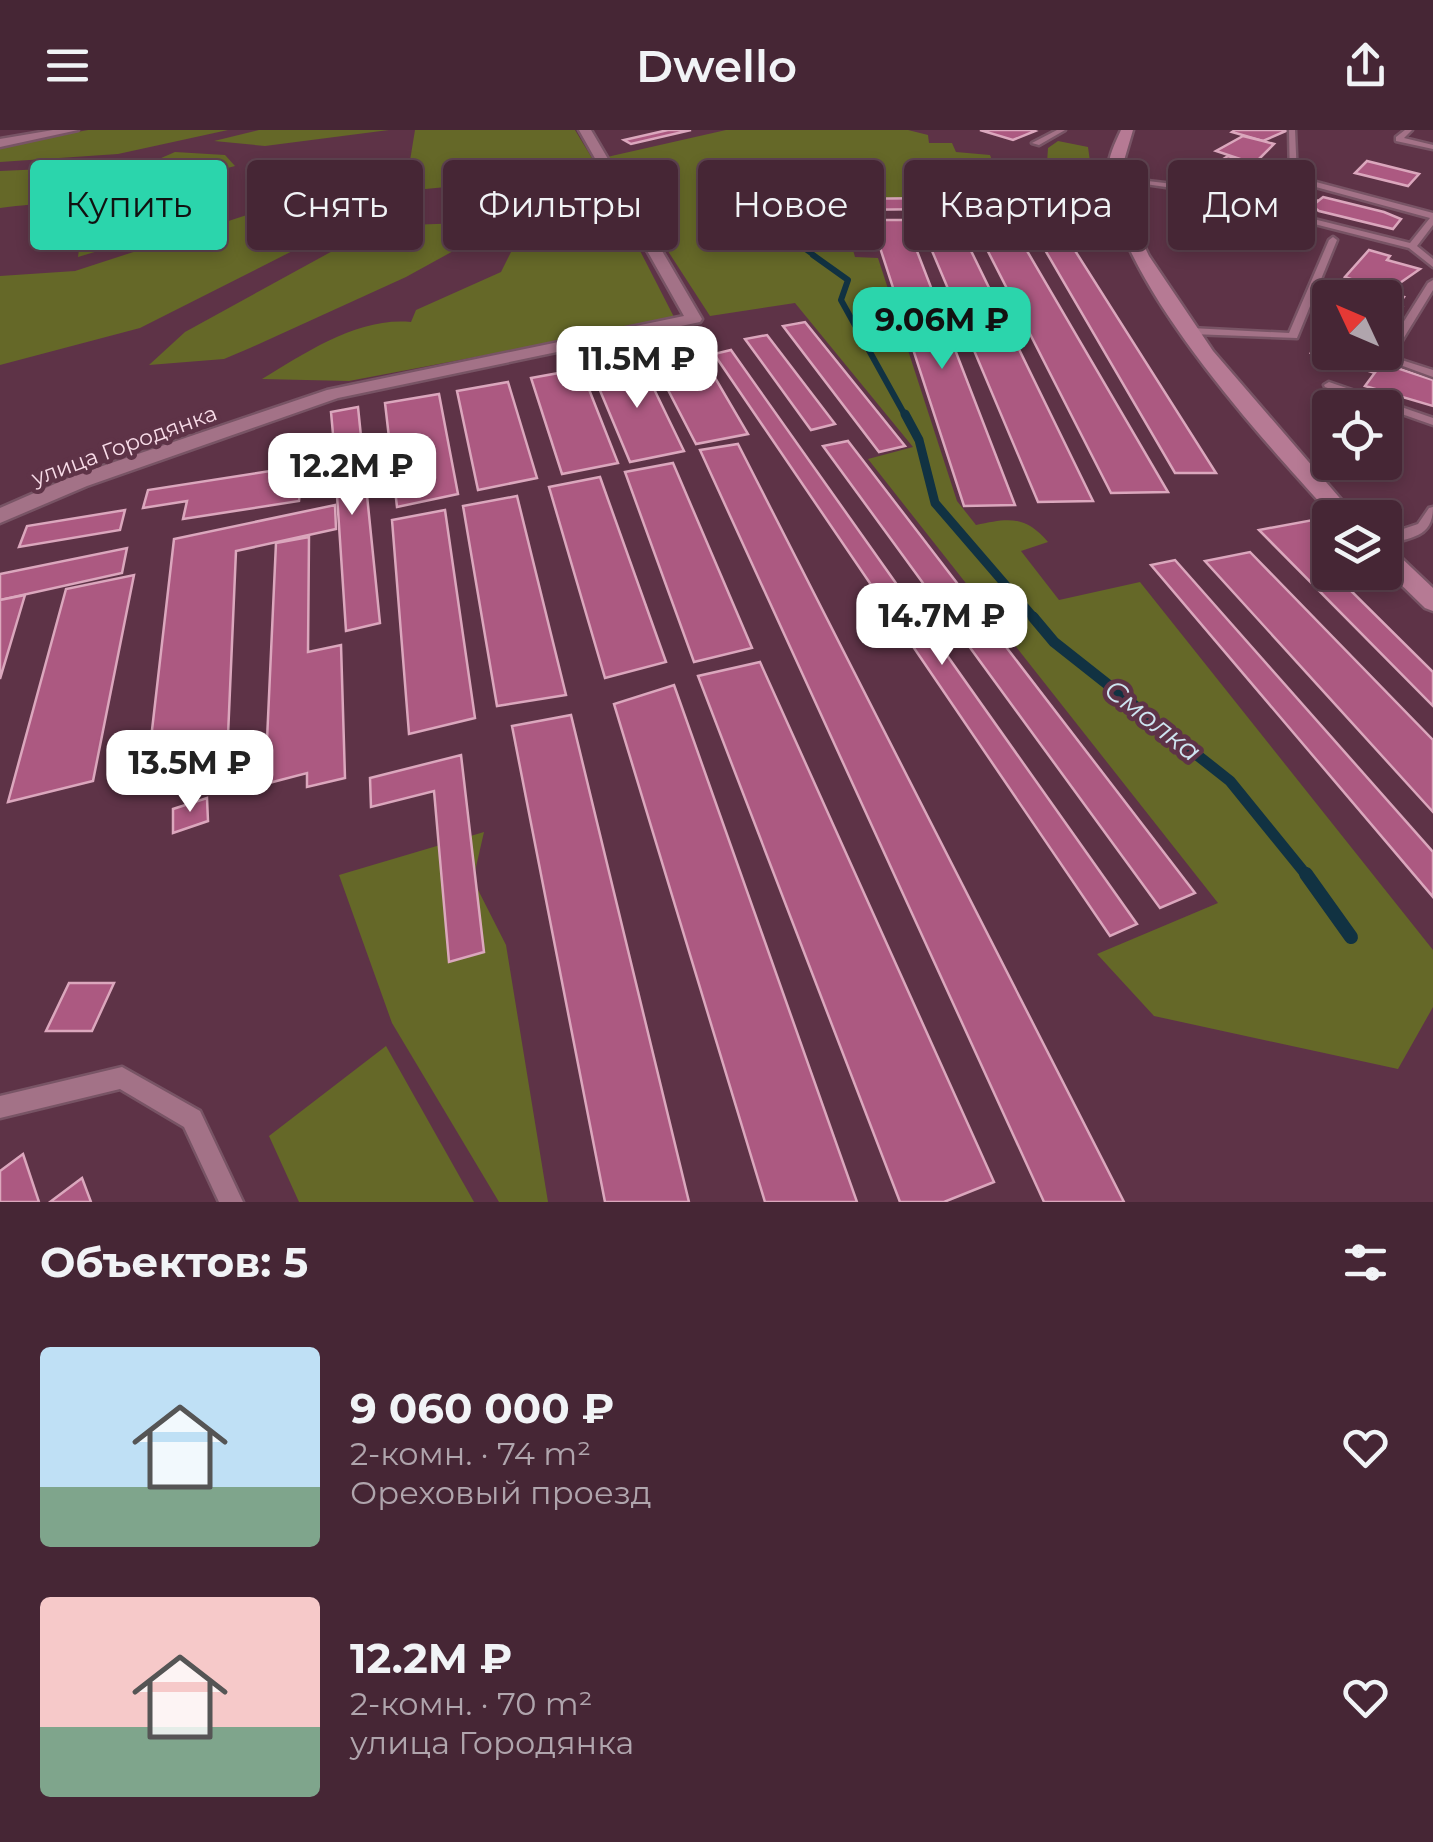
<!DOCTYPE html>
<html lang="ru">
<head>
<meta charset="utf-8">
<style>
  :root { --surface:#462635; --page:#4d2e3d; --text:#f1f3f6; --muted:#b0a5ad; --line:#5e4350; --accent:#2bd5ac }
  body { margin:0; font-family:Montserrat,sans-serif; background:var(--page); color:var(--text); height:100vh; display:flex; flex-direction:column; font-size:38px; white-space:nowrap }
  * { box-sizing:border-box; margin:0 }
  p { font-size:32px; color:var(--muted) }
  .icon { flex:none; width:55px; height:55px; fill:none; stroke:currentColor; stroke-width:2; stroke-linecap:round; stroke-linejoin:round }
  .map { position:relative; height:1072px; overflow:hidden }
  .drawer { display:flex; flex-direction:column; background:var(--surface); flex:1 }
  .drawer>* { flex:none }
  .guide { position:absolute; left:30px; top:30px; width:1375px; height:90px; display:flex; gap:20px }
  .needle { width:65px; rotate:314deg }
  .tools { position:absolute; left:1312px; top:150px; display:grid; gap:20px }
  .tools a { display:grid; place-items:center; width:90px; height:90px; border-radius:10px; background:var(--surface); box-shadow:0 5px 15px #0003,0 0 0 2px var(--line); font-size:50px }
  .price { position:absolute; translate:-50% -85px; padding:0 22px; border-radius:20px; background:#fff; color:#222; font-size:32px; line-height:65px; filter:drop-shadow(0 2px 5px #0008) }
  .price::after { content:''; position:absolute; left:50%; top:60px; width:30px; height:22px; margin-left:-15px; background:inherit; clip-path:polygon(0 0,100% 0,50% 100%) }
  .price.on { background:var(--accent); color:#111 }
  ul { padding:0; list-style:none }
  li { display:flex; align-items:center; gap:30px; height:250px; padding:0 40px }
  li span { display:grid; place-items:center; flex:none; width:280px; height:200px; border-radius:10px; color:#555 }
  li>.icon { margin-inline-start:auto }
  span .icon { width:120px; height:120px; fill:#fffc; stroke-width:1 }
  li b { font-size:42px }
  h2 { display:flex; justify-content:space-between; align-items:center; height:120px; padding:0 40px; font-size:42px }
  .pill { padding:0 35px; border-radius:10px; background:var(--surface); box-shadow:0 5px 15px #0003,0 0 0 2px var(--line); font-size:35px; line-height:90px }
  .pill.on { background:var(--accent); color:#111 }
  header { display:flex; justify-content:space-between; align-items:center; height:130px; padding:0 40px; background:var(--surface); font-size:45px; font-weight:600 }
  .map>svg:first-child { display:block }
</style>
</head>
<body>
<header><svg class="icon" aria-label="menu" viewBox="0 0 24 24"><path d="M4 6h16M4 12h16M4 18h16"/></svg>Dwello<svg class="icon" aria-label="share" viewBox="0 0 24 24"><path d="M12 15V3M7 8l5-5 5 5M5 13v7h14v-7"/></svg></header>
<div class="map">
<svg width="1433" height="1072" viewBox="0 0 1433 1072">
  <rect width="100%" height="100%" fill="#5e3347"/>
  <g fill="#656828">
    <polygon points="88,0 228,0 118,24 0,32 0,16"/>
    <polygon points="259,0 389,0 265,16 214,11"/>
    <polygon points="415,0 575,0 592,28 466,45 446,57 405,61"/>
    <path d="M726 0H908L928 5 929 13H952L956 22 990 25 994 35 1047 33 1048 18 1058 11 1088 17 1092 46 1043 43 1046 51 1057 55 1059 64 1053 66 834 69 836 80 817 81 819 87 830 86V102H848L855 127 878 128 957 371 976 395C1008 388 1025 385 1048 412L1021 421 1059 470 1140 452 1433 820V877L1398 939 1154 886 1097 824 1218 773 868 329 913 317 795 173 710 186 607 27Z"/>
    <polygon points="175,22 225,25 235,36 142,61 157,44 145,35"/>
    <path d="M594 31 675 189 349 251 262 249C307 222 358 187 411 192L416 180 501 142 515 114C505 85 482 69 456 56L475 45Z"/>
    <path d="M111 36 133 43C104 74 40 72 0 78V41Z"/>
    <polygon points="127,71 158,82 202,82 148,106 78,127 82,96 117,72"/>
    <polygon points="253,83 333,93 336,99 140,198 0,235 0,146 75,141"/>
    <polygon points="465,93 486,103 406,147 250,218 224,229 149,235 185,202 378,96"/>
    <polygon points="484,702 473,750 506,815 548,1072 499,1072 392,893 339,745"/>
    <polygon points="386,916 474,1072 299,1072 269,1006"/>
  </g>
  <g fill="none" stroke-linecap="round" stroke-linejoin="round">
    <polyline stroke="#113242" stroke-width="5" points="782,52 763,60 794,72 788,90 791,109 816,127"/>
    <polyline stroke="#113242" stroke-width="6" points="813,125 848,150 841,170 906,287"/>
    <polyline stroke="#113242" stroke-width="9" points="905,284 919,310 935,373 1035,489"/>
    <polyline stroke="#113242" stroke-width="11" points="1033,487 1054,512 1230,651 1308,747"/>
    <polyline stroke="#113242" stroke-width="14" points="1306,744 1351,807"/>
  </g>
  <g fill="#ac5981" stroke="#dba7bd" stroke-width="2.5">
    <polygon points="668,0 691,0 631,14 624,10"/>
    <polygon points="980,0 1032,0 1035,1 1013,10"/>
    <polygon points="1288,0 1263,11 1232,2 1235,0"/>
    <polygon points="1243,6 1263,11 1274,14 1259,29 1246,31 1216,21"/>
    <polygon points="1228,26 1256,34 1241,55 1197,45"/>
    <polygon points="1367,31 1419,44 1408,56 1355,43"/>
    <polygon points="1247,50 1311,68 1318,71 1308,80 1235,64"/>
    <polygon points="1051,67 1058,78 841,80 838,69"/>
    <polygon points="1323,67 1384,82 1401,89 1393,99 1319,81 1312,76"/>
    <polygon points="1027,89 1055,89 1216,343 1175,343"/>
    <polygon points="871,90 905,90 1015,375 964,376"/>
    <polygon points="919,90 956,90 1093,371 1038,372"/>
    <polygon points="972,90 1009,90 1168,362 1111,363"/>
    <polygon points="1369,120 1390,126 1387,130 1420,139 1387,162 1348,152 1351,149 1345,147"/>
    <polygon points="1360,154 1404,167 1398,175 1402,177 1388,187 1393,188 1389,194 1385,193 1385,168 1341,168 1351,155"/>
    <polygon points="805,192 905,316 879,322 783,196"/>
    <polygon points="1330,201 1330,222 1379,222 1373,231 1381,233 1375,243 1311,223"/>
    <polygon points="767,205 835,294 811,300 745,209"/>
    <polygon points="697,217 748,304 696,314 650,225"/>
    <polygon points="731,220 1137,794 1110,806 714,224"/>
    <polygon points="640,230 684,321 630,332 591,239"/>
    <polygon points="1382,233 1433,250 1433,276 1365,256"/>
    <polygon points="581,239 618,333 562,344 531,248"/>
    <polygon points="508,252 537,348 478,360 457,261"/>
    <polygon points="439,264 458,364 397,377 385,273"/>
    <polygon points="358,277 380,493 346,501 334,320 309,325 309,309 333,304 331,282"/>
    <polygon points="848,311 1195,763 1160,778 823,316"/>
    <polygon points="738,314 1124,1072 1044,1072 700,320"/>
    <polygon points="673,333 752,518 694,532 625,342"/>
    <polygon points="303,336 299,371 183,389 187,371 143,378 148,360"/>
    <polygon points="600,347 666,532 605,548 549,357"/>
    <polygon points="517,366 566,565 497,576 463,376"/>
    <polygon points="335,375 336,399 236,421 228,606 149,626 174,409"/>
    <polygon points="125,380 120,400 19,417 27,396"/>
    <polygon points="445,380 475,588 409,604 392,390"/>
    <polygon points="1313,390 1330,406 1330,442 1354,442 1336,446 1433,542 1433,576 1259,400"/>
    <polygon points="309,407 308,522 341,515 345,648 307,657 307,643 265,654 276,413"/>
    <polygon points="127,418 122,443 0,470 0,444"/>
    <polygon points="1250,422 1433,610 1433,682 1205,431"/>
    <polygon points="1175,430 1433,722 1433,767 1151,435"/>
    <polygon points="134,445 93,651 8,672 66,459"/>
    <polygon points="25,465 0,549 0,470"/>
    <polygon points="760,532 994,1052 944,1072 900,1072 698,546"/>
    <polygon points="674,555 857,1072 765,1072 614,574"/>
    <polygon points="571,585 689,1072 605,1072 512,596"/>
    <polygon points="461,625 484,822 449,832 434,661 371,677 370,648"/>
    <polygon points="207,668 208,691 173,703 173,679"/>
    <polygon points="69,853 114,853 92,901 46,901"/>
    <polygon points="23,1024 39,1072 0,1072 0,1041"/>
    <polygon points="82,1048 91,1072 50,1072"/>
  </g>
  <g fill="none" stroke-linecap="round" stroke-linejoin="round">
    <defs>
      <g id="lane">
        <polygon points="1057,0 1065,0 1039,15 1032,13"/>
        <polygon points="1289,0 1295,0 1297,47 1433,83 1433,95 1417,116 1433,129 1433,137 1409,118 1173,58 1110,49 1114,47 1173,54 1410,113 1430,88 1290,50"/>
        <polygon points="1405,0 1412,0 1404,8 1433,15 1433,19 1396,11 1396,7"/>
        <polygon points="1333,107 1337,110 1297,208 1191,204 1186,201 1191,198 1289,203 1329,110"/>
        <polygon points="1433,150 1433,160 1392,227 1433,240 1433,247 1381,228 1428,153"/>
        <polygon points="1329,252 1433,288 1433,295 1325,257 1324,255"/>
        <path d="M1433 377C1433 408 1411 407 1385 415V405L1418 394 1429 378Z"/>
        <polygon points="122,937 200,981 243,1072 219,1072 184,997 120,959 0,988 0,966"/>
      </g>
      <g id="street">
        <polygon points="53,0 78,0 0,17 0,9"/>
        <polygon points="579,0 591,0 702,189 700,192 338,268 87,356 0,393 0,378 73,346 327,260 684,186"/>
      </g>
      <g id="secondary">
        <path d="M1121 0H1133L1120 44 1128 82 1149 126 1213 221 1357 388H1334C1265 312 1112 147 1108 44 1107 29 1115 13 1121 0Z"/>
        <polygon points="1385,418 1393,420 1433,458 1433,481 1425,478 1385,439"/>
      </g>
    </defs>
    <use href="#lane" stroke="#785465" stroke-width="5"/>
    <use href="#street" stroke="#785465" stroke-width="5"/>
    <use href="#secondary" stroke="#785465" stroke-width="5"/>
    <use href="#lane" fill="#a37287" fill-rule="evenodd"/>
    <use href="#street" fill="#a37287" fill-rule="evenodd"/>
    <use href="#secondary" fill="#b67a94" fill-rule="evenodd"/>
  </g>
  <g text-anchor="middle" stroke-width="9" stroke-linejoin="round" paint-order="stroke">
    <g font-size="22" fill="#f8dce8" stroke="#5e3347">
      <text transform="translate(124 315) rotate(-20)" y="8">улица Городянка</text>
    </g>
    <g font-size="28" font-style="italic" fill="#cde4f0" stroke="#5e3347">
      <text transform="translate(1153 590) rotate(38)" y="10">Смолка</text>
    </g>
  </g>
</svg>
<div class="tools">
<a><svg class="needle" viewBox="-14 -14 28 28"><path d="M0-13l5 13h-10z" fill="#e53935"/><path d="M0 13l5-13h-10z" fill="#b0a5ad"/></svg></a>
<a><svg class="icon" aria-label="locate" viewBox="0 0 24 24"><circle cx="12" cy="12" r="6"/><path d="M12 2v4M12 18v4M2 12h4M18 12h4"/></svg></a>
<a><svg class="icon" aria-label="layers" viewBox="0 0 24 24"><path d="M12 4l9 5-9 5-9-5zM3 14l9 5 9-5"/></svg></a>
</div>
<b class="price on" style="left:942px;top:242px">9.06M ₽</b>
<b class="price" style="left:637px;top:281px">11.5M ₽</b>
<b class="price" style="left:352px;top:388px">12.2M ₽</b>
<b class="price" style="left:942px;top:538px">14.7M ₽</b>
<b class="price" style="left:190px;top:685px">13.5M ₽</b>
<div class="guide">
<a class="pill on">Купить</a>
<a class="pill">Снять</a>
<a class="pill">Фильтры</a>
<a class="pill">Новое</a>
<a class="pill">Квартира</a>
<a class="pill">Дом</a>
</div>
</div>
<section class="drawer">
<h2>Объектов: 5<svg class="icon" aria-label="filters" viewBox="0 0 24 24"><path d="M4 7h16M4 17h16"/><circle cx="9" cy="7" r="2"/><circle cx="15" cy="17" r="2"/></svg></h2>
<ul>
<li><span style="background:linear-gradient(#bfe0f5 70%,#7fa58c 0)"><svg class="icon" aria-label="home" viewBox="0 0 24 24"><path d="M3 11l9-7 9 7M6 9v11h12V9"/></svg></span><div><b>9 060 000 ₽</b><p>2-комн. · 74 m²</p><p>Ореховый проезд</p></div><svg class="icon" aria-label="heart" viewBox="0 0 24 24"><path d="M12 20l-8-8c-3-5 5-10 8-4 3-6 11-1 8 4z"/></svg></li>
<li><span style="background:linear-gradient(#f6c9c9 65%,#7fa58c 0)"><svg class="icon" aria-label="home" viewBox="0 0 24 24"><path d="M3 11l9-7 9 7M6 9v11h12V9"/></svg></span><div><b>12.2M ₽</b><p>2-комн. · 70 m²</p><p>улица Городянка</p></div><svg class="icon" aria-label="heart" viewBox="0 0 24 24"><path d="M12 20l-8-8c-3-5 5-10 8-4 3-6 11-1 8 4z"/></svg></li>
</ul>
</section>
</body>
</html>
